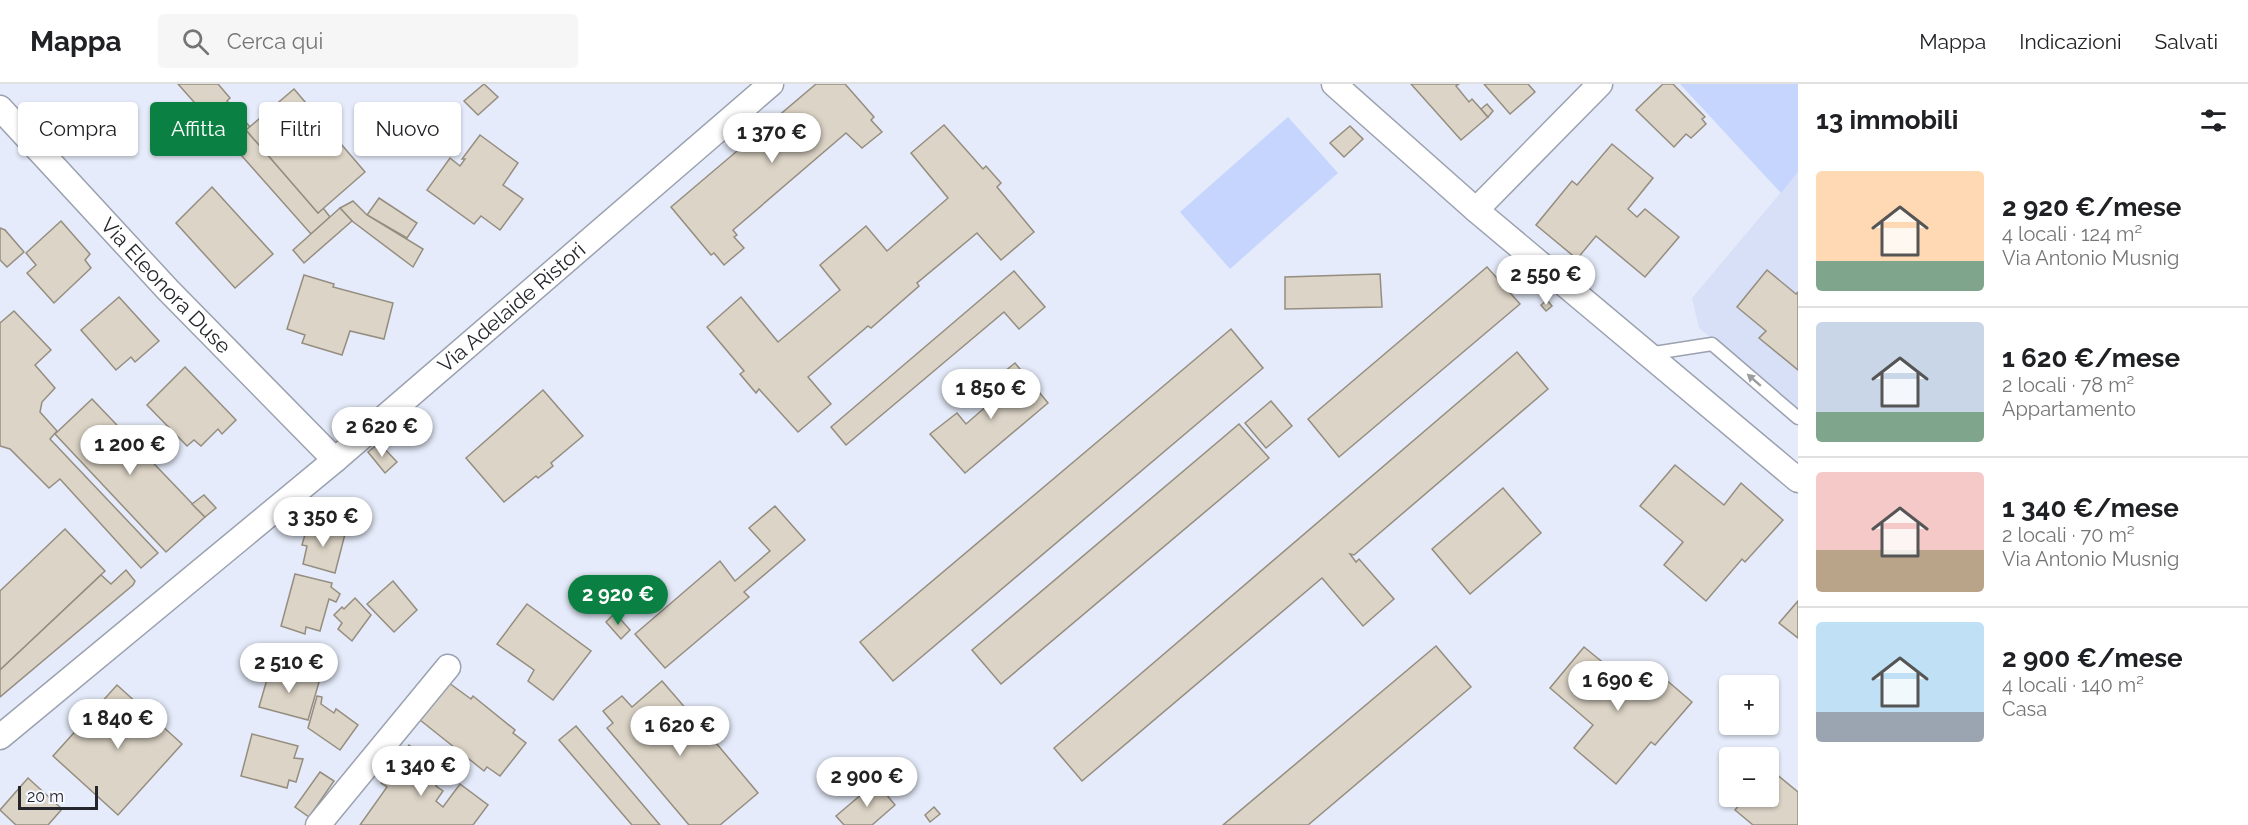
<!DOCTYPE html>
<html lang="it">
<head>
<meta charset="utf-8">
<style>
  :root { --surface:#fff; --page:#f6f6f6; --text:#202124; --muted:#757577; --line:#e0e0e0; --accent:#0b8043 }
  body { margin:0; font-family:Raleway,sans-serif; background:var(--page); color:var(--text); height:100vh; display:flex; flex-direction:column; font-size:22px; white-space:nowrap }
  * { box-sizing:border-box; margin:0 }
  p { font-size:20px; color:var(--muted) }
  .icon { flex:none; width:33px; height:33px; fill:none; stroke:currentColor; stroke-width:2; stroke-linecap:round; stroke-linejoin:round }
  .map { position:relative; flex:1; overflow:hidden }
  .side { display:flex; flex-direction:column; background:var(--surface); width:450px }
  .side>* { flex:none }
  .banner { position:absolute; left:18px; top:18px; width:570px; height:54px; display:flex; gap:12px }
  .controls { position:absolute; left:1719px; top:591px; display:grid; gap:12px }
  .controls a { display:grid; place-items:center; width:60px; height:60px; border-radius:6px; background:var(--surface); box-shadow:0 2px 4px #0004; font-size:30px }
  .scale { position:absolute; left:18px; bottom:15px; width:80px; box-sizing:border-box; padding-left:6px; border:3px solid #24262b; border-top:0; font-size:16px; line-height:21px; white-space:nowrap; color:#24262b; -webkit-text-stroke:4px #f6f9ff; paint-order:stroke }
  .price { position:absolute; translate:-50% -51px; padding:0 14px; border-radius:21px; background:#fff; color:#222; font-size:20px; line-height:39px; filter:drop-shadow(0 2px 3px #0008) }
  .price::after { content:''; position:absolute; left:50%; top:36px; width:18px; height:14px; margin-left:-9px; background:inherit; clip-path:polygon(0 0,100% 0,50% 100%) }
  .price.active { background:var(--accent); color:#fff }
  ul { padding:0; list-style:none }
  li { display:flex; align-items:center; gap:18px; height:150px; padding:0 18px }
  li+li { border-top:2px solid var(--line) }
  li span { display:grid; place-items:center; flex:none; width:168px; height:120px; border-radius:6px; color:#555 }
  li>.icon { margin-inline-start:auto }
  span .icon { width:72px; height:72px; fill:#fffc; stroke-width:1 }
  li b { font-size:26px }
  h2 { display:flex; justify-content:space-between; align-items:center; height:72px; padding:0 18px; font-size:26px }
  .chip { padding:0 21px; border-radius:6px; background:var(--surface); box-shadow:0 2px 4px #0004; font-size:21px; line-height:54px }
  .chip.active { background:var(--accent); color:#fff }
  header { display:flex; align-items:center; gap:36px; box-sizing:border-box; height:84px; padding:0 30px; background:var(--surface); border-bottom:2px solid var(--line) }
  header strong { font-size:28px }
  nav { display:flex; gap:33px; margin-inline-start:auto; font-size:21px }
  .search { width:420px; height:54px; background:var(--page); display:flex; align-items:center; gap:15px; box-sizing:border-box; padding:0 21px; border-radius:6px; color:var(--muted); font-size:22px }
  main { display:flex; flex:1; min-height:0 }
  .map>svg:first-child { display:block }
</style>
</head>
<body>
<header>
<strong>Mappa</strong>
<div class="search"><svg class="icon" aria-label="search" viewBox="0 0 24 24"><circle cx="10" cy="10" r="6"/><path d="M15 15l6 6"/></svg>Cerca qui</div>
<nav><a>Mappa</a><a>Indicazioni</a><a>Salvati</a></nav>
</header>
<main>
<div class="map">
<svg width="1798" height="741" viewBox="0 0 1798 741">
  <rect width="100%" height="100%" fill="#e5ebfa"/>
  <polygon fill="#d7e0f6" points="1798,88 1798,325 1699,244 1692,214"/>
  <g fill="#c5d5fd">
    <polygon points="1680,0 1798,0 1798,88 1781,109"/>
    <polygon points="1288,33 1338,89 1230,185 1180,128"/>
  </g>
  <g fill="#dcd4c6" stroke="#958e80" stroke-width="1.5">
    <polygon points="178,0 218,0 230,14 227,17 250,43 246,46 318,129 323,124 330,133 311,150"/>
    <polygon points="484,0 498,13 478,31 464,17"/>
    <polygon points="816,0 845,0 874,33 871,36 882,48 862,64 846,49 733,146 737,151 734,153 744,164 724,181 714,169 711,171 671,123"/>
    <polygon points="1411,0 1459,0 1456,2 1469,18 1472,15 1488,33 1461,56"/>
    <polygon points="1484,0 1528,0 1535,8 1510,30"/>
    <polygon points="1663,0 1673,0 1705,33 1702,35 1706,40 1691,54 1686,50 1674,63 1636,26"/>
    <polygon points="294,5 365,88 318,129 246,46"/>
    <polygon points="1487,20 1493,27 1488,33 1481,25"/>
    <polygon points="944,41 983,85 986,82 1001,99 997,103 1034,148 1001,176 977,149 917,199 919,202 871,244 868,242 808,293 831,320 798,348 759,305 756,309 740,290 744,287 707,243 741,213 778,258 840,206 820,181 866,142 887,167 948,114 911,69"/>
    <polygon points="1350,42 1363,55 1344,73 1330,59"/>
    <polygon points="480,51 518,79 503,101 523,115 500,146 481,132 474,140 427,106 450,74 460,82 465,75 462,75"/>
    <polygon points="1612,60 1653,94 1628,125 1637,133 1645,125 1679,153 1645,193 1596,152 1577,175 1536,141 1572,97 1577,101"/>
    <polygon points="212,103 273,170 235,204 176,139"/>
    <polygon points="379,114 417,139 407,154 367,131"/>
    <polygon points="353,117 367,131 423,165 413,183 352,137 340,124"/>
    <polygon points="340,124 352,137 304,179 293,166"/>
    <polygon points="61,137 90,170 85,176 91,184 54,219 27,189 36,181 26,169"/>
    <polygon points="0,144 5,146 24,168 7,183 0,176"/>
    <polygon points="1487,183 1520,220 1339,373 1308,335"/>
    <polygon points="1767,186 1796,210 1798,208 1798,286 1759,254 1766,247 1737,223"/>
    <polygon points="1014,187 1045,223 1019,245 1004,228 846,361 831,343"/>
    <polygon points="1380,190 1382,223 1285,225 1285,193"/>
    <polygon points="304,191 334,200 333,203 393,219 384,255 350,247 342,271 302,259 305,251 287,245"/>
    <polygon points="119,213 159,257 135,278 131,273 116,286 81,246"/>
    <polygon points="1547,216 1552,222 1546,227 1541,221"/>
    <polygon points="14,227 51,266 35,281 55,304 42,318 40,328 57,347 50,355 158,469 141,484 60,395 49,404 10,365 0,362 0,239"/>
    <polygon points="1231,245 1263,284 893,597 860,558"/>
    <polygon points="1517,268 1548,305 1354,471 1350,470 1356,478 1359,475 1394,515 1363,542 1322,494 1082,697 1054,664"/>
    <polygon points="1015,279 1048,319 965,389 930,350 957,329 966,340 997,313 988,301"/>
    <polygon points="185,283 236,336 222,350 218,345 201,362 194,356 187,362 147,321"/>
    <polygon points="543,306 583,352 551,379 553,382 538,394 536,392 504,418 466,374"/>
    <polygon points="92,315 205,433 166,468 55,350"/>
    <polygon points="1271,317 1292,342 1266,364 1245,339"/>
    <polygon points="1239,340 1269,374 1001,600 972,566"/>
    <polygon points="379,359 397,378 385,389 368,368"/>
    <polygon points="1675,381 1724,421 1741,399 1783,436 1745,478 1742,475 1706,517 1664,481 1683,458 1640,422"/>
    <polygon points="1503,404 1541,449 1470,510 1432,465"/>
    <polygon points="204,411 216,424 205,433 192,420"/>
    <polygon points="775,422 805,456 744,508 749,513 665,584 635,550 720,477 735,497 770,467 749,444"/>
    <polygon points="308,440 345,450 335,489 303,480 307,462 302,461"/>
    <polygon points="65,445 105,487 0,586 0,507"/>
    <polygon points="126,486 135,497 133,501 0,613 0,586 101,491 111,500"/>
    <polygon points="295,490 332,499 331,503 340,510 336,518 329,515 320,547 306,543 305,550 281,542"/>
    <polygon points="393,497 417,526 394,548 367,520"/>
    <polygon points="355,514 371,531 352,557 338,545 342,539 334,531 342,523 344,525"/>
    <polygon points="1798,517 1798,554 1779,539"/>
    <polygon points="527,520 591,567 553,616 528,597 534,586 497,560"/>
    <polygon points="615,529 630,546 621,555 606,538"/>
    <polygon points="1436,562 1471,603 1308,741 1223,741"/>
    <polygon points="1584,563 1633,603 1650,582 1692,618 1655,661 1651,658 1616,700 1574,664 1593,641 1550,604"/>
    <polygon points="270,585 319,598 308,636 259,623"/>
    <polygon points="662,597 700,641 707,634 718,646 711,653 758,709 720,741 689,741 607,644 613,639 603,627 622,612 632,623"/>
    <polygon points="449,599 471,615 473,612 515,646 513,649 526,659 500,692 487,683 484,687 420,636"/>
    <polygon points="117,601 182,660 118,731 53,672"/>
    <polygon points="317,612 322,613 321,620 334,629 336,625 358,641 340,666 308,644"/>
    <polygon points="576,642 660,741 632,741 559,656"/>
    <polygon points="252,650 298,662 294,674 303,675 296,698 289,696 287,704 241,692"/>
    <polygon points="409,661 445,688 436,702 443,707 436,717 443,723 460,700 488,721 473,741 360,741 387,703 381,699"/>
    <polygon points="1770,685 1798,708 1798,741 1753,741 1735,726 1747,712 1768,712"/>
    <polygon points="320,688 334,697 309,733 295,723"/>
    <polygon points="28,694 62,725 48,741 16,741 0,726"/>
    <polygon points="876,698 895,721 872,741 844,741 836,732"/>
    <polygon points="934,723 940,730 930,738 925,731"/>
  </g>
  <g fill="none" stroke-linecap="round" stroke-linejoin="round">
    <defs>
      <polyline id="service" points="1648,270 1712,260 1798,334"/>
      <g id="minor">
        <polyline points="1334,0 1476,126 1798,396"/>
        <path id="s1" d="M0 24 168 206 335 376"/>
        <polyline points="1476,126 1600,0"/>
        <path id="s2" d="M0 653 335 376 771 0"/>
        <polyline points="318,741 448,583"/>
      </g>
    </defs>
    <use href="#service" stroke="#9ba1af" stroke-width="15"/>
    <use href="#minor" stroke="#9ba1af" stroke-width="27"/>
    <use href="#service" stroke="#fff" stroke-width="12"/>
    <use href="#minor" stroke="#fff" stroke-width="24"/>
  </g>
  <defs><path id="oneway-solid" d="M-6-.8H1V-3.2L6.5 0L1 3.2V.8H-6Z" transform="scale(1.5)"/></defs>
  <use fill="#9c9da0" href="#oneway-solid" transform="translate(1754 296) rotate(-139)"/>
  <g text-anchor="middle" stroke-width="4.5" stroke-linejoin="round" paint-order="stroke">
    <g font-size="21" fill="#24262b" stroke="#f6f9ff">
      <text dy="7" stroke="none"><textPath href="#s1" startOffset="243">Via Eleonora Duse</textPath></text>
      <text dy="7" stroke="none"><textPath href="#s2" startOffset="668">Via Adelaide Ristori</textPath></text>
    </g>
  </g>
</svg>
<div class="controls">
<a>+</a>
<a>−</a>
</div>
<div class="scale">20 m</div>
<b class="price" style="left:772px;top:80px">1 370 €</b>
<b class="price" style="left:1546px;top:222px">2 550 €</b>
<b class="price" style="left:991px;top:336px">1 850 €</b>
<b class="price" style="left:382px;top:374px">2 620 €</b>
<b class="price" style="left:130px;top:392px">1 200 €</b>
<b class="price" style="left:323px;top:464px">3 350 €</b>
<b class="price active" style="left:618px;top:542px">2 920 €</b>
<b class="price" style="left:289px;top:610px">2 510 €</b>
<b class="price" style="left:1618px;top:628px">1 690 €</b>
<b class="price" style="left:118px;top:666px">1 840 €</b>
<b class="price" style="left:680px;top:673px">1 620 €</b>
<b class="price" style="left:421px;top:713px">1 340 €</b>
<b class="price" style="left:867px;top:724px">2 900 €</b>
<div class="banner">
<a class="chip">Compra</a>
<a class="chip active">Affitta</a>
<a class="chip">Filtri</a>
<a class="chip">Nuovo</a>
</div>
</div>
<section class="side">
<h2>13 immobili<svg class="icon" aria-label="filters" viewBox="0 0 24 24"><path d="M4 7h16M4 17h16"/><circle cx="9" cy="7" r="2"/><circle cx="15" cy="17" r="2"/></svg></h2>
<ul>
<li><span style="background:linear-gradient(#ffd9b3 75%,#7fa58c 0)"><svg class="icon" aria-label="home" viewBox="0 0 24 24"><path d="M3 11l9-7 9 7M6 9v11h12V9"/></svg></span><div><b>2 920 €/mese</b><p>4 locali · 124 m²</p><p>Via Antonio Musnig</p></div></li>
<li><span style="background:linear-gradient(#c9d6e8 75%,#7fa58c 0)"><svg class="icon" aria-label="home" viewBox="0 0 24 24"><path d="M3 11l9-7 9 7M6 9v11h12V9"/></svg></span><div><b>1 620 €/mese</b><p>2 locali · 78 m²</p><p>Appartamento</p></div></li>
<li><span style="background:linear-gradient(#f6c9c9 65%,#b9a48a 0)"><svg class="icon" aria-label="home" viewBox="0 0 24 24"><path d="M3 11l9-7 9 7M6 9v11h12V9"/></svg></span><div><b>1 340 €/mese</b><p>2 locali · 70 m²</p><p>Via Antonio Musnig</p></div></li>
<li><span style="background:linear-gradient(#bfe0f5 75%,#9aa5b1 0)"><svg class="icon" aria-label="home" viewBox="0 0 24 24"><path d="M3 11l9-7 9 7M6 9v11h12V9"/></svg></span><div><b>2 900 €/mese</b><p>4 locali · 140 m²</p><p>Casa</p></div></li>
</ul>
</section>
</main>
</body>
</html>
